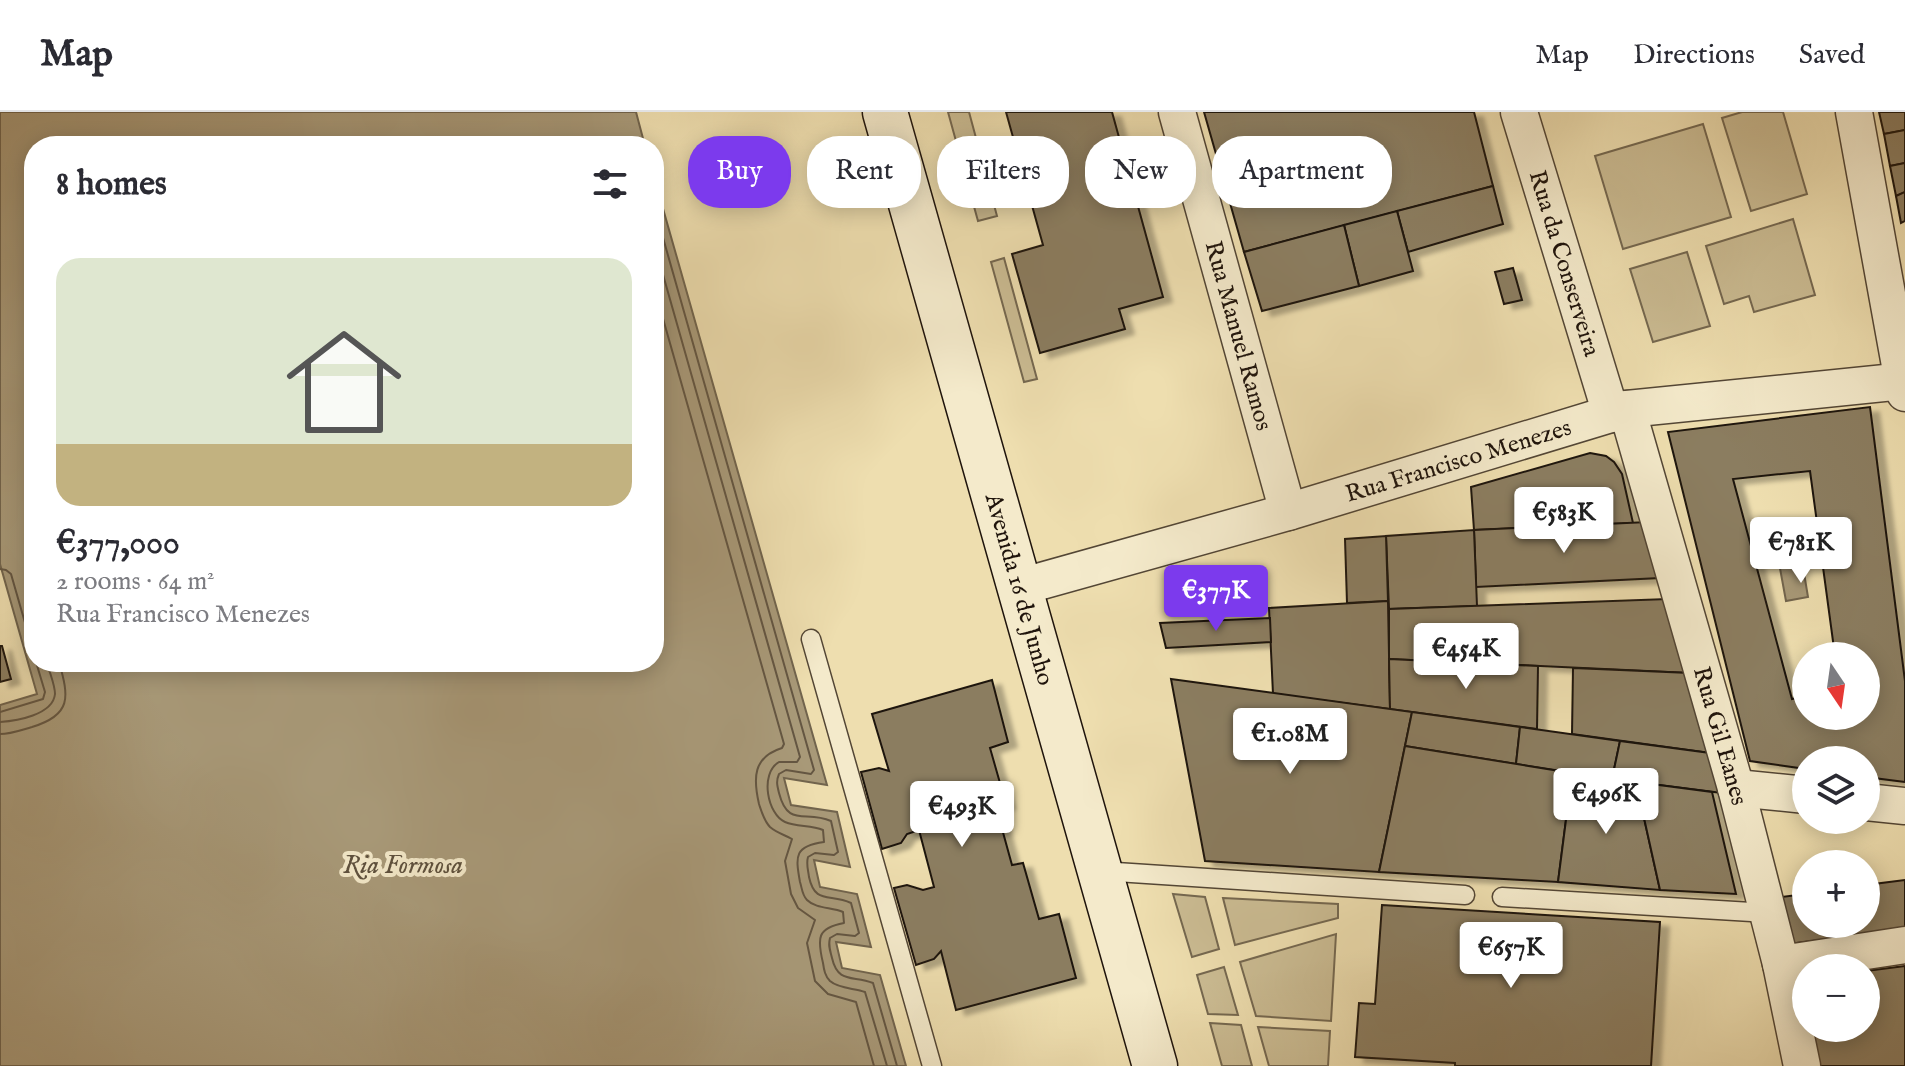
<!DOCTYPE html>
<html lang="en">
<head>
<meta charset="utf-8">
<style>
  :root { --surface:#fff; --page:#f7f7f7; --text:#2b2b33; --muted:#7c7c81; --line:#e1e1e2; --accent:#7c3aed }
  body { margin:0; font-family:"IM FELL English",serif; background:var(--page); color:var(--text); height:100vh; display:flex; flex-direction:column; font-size:30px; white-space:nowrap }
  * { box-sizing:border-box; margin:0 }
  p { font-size:26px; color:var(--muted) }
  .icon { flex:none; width:44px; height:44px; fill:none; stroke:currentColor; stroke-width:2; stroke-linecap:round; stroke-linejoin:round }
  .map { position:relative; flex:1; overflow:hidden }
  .details { position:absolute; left:24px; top:24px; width:640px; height:536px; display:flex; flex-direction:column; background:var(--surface); border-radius:32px; box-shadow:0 4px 20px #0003 }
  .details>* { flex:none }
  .hud { position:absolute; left:688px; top:24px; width:760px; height:72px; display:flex; gap:16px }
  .needle { width:52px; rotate:167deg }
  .controls { position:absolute; left:1792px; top:530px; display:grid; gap:16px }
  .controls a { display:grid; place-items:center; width:88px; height:88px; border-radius:50%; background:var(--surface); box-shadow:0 4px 20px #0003; font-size:40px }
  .price { position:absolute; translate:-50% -68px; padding:0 18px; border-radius:8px; background:#fff; color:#222; font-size:26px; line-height:52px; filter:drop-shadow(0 2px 4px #0008) }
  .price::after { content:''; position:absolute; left:50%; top:48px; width:24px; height:18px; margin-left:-12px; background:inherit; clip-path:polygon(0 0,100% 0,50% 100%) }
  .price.active { background:var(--accent); color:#fff }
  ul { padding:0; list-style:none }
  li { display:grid; align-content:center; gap:16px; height:424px; padding:0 32px }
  li span { display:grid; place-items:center; height:248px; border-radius:24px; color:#555 }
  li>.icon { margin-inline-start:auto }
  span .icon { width:144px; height:144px; fill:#fffc; stroke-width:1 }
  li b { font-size:34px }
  h2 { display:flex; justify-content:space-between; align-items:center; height:96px; padding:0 32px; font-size:34px }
  .tag { padding:0 28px; border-radius:32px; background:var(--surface); box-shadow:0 4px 20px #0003; font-size:28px; line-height:72px }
  .tag.active { background:var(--accent); color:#fff }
  header { display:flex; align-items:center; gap:48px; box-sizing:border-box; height:112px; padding:0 40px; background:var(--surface); border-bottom:2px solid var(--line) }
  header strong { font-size:38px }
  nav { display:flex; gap:44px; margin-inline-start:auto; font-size:28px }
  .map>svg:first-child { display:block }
</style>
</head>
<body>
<header>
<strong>Map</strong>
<nav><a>Map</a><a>Directions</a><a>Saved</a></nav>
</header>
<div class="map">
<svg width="1905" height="954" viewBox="0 0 1905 954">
  <defs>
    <filter id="shadow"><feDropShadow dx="9" dy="5" stdDeviation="2" flood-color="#0004"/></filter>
  </defs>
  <rect width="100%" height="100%" fill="#eedeaf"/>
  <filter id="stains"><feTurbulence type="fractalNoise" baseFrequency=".0025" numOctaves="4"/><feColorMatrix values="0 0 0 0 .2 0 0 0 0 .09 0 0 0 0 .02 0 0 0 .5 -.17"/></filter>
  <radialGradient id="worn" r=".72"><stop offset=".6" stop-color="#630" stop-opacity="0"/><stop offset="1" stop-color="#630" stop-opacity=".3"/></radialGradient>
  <g fill="#cbbc93" stroke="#756850" stroke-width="2">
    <polygon points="948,0 969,0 997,104 978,109"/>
    <polygon points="1742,0 1783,0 1807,82 1751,99 1722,6"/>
    <polygon points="1703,12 1731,105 1623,137 1595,44"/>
    <polygon points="1793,107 1815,183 1754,200 1749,184 1724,192 1706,134"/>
    <polygon points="1687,140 1710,214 1653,230 1630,157"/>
    <polygon points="1004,146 1037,267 1024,270 991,150"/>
    <polygon points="1173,782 1205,785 1219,837 1192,845"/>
    <polygon points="1223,786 1338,792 1338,806 1235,833"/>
    <polygon points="1336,822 1331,909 1256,904 1240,850"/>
    <polygon points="1224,855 1238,903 1208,902 1197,863"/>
    <polygon points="1210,911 1241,913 1252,954 1222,954"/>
    <polygon points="1258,915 1330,919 1328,954 1269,954"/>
  </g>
  <g fill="#a89978" stroke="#71644d" stroke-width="2">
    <polygon points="0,0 636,0 645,34 34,34 34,550 654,550 654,65 827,673 784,666 791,693 837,700 850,755 814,748 820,775 857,782 871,835 836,830 842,856 880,863 906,954 0,954 0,593 37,582 0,452"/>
    <polygon points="1798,425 1808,485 1786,489 1775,429"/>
  </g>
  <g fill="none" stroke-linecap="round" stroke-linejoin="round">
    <g stroke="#645642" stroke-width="2">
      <path d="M654 94 814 658 811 662 786 658 779 662C776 669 777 673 779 681 788 716 805 698 831 709L838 740 834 743 815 741 808 745C806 752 808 757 809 765 815 793 830 781 851 791L859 821 855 824 837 822 830 826C828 834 830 838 832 846 838 872 853 863 873 871L897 954"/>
      <path d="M654 131 800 645 797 650H779C759 662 768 703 785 710 797 715 811 713 823 718L824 730C795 734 795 743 800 770 802 776 802 783 807 788 816 797 832 795 843 800L844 811C817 816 817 826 823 851 824 858 825 864 830 869 839 877 855 876 865 880L887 954"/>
      <path d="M654 175 784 632 782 636C753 645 753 666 759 692 762 701 764 709 770 715 777 721 785 723 792 727L785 749 791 782 798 796 815 808 807 831 815 869 828 882 856 890 874 954"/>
      <polyline points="0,457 6,458 11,462 34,542"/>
      <polyline points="0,600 43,587 45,580 36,550"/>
      <path d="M0 610C16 609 53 603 55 582 55 572 49 560 47 550"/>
      <path d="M0 622C11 622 21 618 32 615 72 603 69 585 59 550"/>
    </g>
  </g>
  <g fill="#8b7d61" stroke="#1f140c" stroke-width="2" fill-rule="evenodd" filter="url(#shadow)">
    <polygon points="1006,0 1112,0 1163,185 1119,197 1125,217 1040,241 1012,142 1043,133"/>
    <polygon points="1204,0 1474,0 1493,74 1244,140"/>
    <polygon points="1879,0 1905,0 1905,18 1884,22"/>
    <polygon points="1905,18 1905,51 1890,54 1884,22"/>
    <polygon points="1905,51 1905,80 1896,84 1890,54"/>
    <polygon points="1493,74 1503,112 1408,140 1397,99"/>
    <polygon points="1905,80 1905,109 1901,111 1896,84"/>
    <polygon points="1397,99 1413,159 1359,174 1344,113"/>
    <polygon points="1344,113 1359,174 1262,199 1244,140"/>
    <polygon points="1513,156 1522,188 1504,192 1495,160"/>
    <path d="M1870 295 1905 569V670L1866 665V648H1806V657L1750 649 1668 320ZM1810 359 1835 544H1866V604H1806V584L1792 587 1733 367Z"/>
    <polygon points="1590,341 1606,344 1614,350 1622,362 1633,411 1474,418 1471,375"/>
    <polygon points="1648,410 1660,466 1476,475 1474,418"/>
    <polygon points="1474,418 1477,494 1389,497 1386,424"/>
    <polygon points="1386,424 1388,489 1347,491 1345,427"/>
    <polygon points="1668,487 1690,561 1389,547 1389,497"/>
    <polygon points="1388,489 1390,597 1273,582 1269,496"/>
    <polygon points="1270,506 1271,530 1166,536 1160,511"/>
    <polygon points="0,534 2,534 11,567 0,570"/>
    <polygon points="1389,547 1538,554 1537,617 1390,597"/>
    <polygon points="1573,556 1690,561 1710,641 1572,622"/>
    <polygon points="1171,567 1412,600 1379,760 1205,749"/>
    <polygon points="992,568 1008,630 990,636 1006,692 996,695 1012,753 1023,751 1039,807 1059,802 1076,866 956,898 941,839 934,847 916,853 894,776 907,773 923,778 934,775 919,718 907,722 901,731 882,737 861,660 879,656 889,659 872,602"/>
    <polygon points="1412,600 1520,615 1516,652 1405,634"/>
    <polygon points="1520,615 1620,629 1612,667 1516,652"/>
    <polygon points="1620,629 1710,641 1722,681 1612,667"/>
    <polygon points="1405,634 1572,661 1558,770 1379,760"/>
    <polygon points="1572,661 1636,670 1660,778 1558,770"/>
    <polygon points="1636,670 1712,680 1736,782 1660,778"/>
    <polygon points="1905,768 1905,817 1789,832 1781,785 1806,782 1806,812 1866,812 1866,773"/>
    <polygon points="1382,793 1660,810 1651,954 1455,954 1455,951 1355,945 1359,891 1375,892"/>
    <polygon points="1905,854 1905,954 1819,954 1810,916 1866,916 1866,859"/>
  </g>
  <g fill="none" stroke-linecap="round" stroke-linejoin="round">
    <defs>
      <g id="service">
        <polyline points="811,527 932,954"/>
        <polyline points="1101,759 1465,783"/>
        <polyline points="1502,785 1768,801"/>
      </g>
      <g id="minor">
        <path id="s1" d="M1177 0 1288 400"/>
        <path id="s2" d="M1519 0 1611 302"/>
        <polyline points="1854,0 1905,281"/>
        <path id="s3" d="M1627 297 1736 676 1781 852 1802 954"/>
        <path id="s4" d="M1020 475 1288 400 1627 297 1905 269"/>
        <polyline points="1736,676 1806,683"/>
        <polyline points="1866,690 1905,694"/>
        <polyline points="1781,852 1905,833"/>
      </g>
      <g id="secondary">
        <path id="s5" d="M885 0 1155 954"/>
      </g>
    </defs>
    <use href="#service" stroke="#534635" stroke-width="21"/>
    <use href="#minor" stroke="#534635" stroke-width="39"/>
    <use href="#secondary" stroke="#1f140c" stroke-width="47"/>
    <use href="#service" stroke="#f4eacb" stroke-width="18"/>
    <use href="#minor" stroke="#f4eacb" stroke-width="36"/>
    <use href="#secondary" stroke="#f4eacb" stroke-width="44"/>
  </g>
  <g text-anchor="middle" stroke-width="8" stroke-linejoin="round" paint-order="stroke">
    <g font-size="24" fill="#1f140c" stroke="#f4eacb">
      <text dy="8" stroke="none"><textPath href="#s2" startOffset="158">Rua da Conserveira</textPath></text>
      <text dy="8" stroke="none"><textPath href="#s1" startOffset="232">Rua Manuel Ramos</textPath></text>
      <text dy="8" stroke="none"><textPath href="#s4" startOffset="456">Rua Francisco Menezes</textPath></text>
      <text dy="8" stroke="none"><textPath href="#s5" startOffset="496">Avenida 16 de Junho</textPath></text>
      <text dy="8" stroke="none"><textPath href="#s3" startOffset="340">Rua Gil Eanes</textPath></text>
    </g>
    <g font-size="26" font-style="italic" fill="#5d503d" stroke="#f4eacb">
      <text x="403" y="761">Ria Formosa</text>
    </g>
  </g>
  <rect width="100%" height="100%" filter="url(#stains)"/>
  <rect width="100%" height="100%" fill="url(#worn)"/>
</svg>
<div class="controls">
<a><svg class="needle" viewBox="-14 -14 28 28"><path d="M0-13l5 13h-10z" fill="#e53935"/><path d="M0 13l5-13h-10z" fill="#7c7c81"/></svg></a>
<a><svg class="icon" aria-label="layers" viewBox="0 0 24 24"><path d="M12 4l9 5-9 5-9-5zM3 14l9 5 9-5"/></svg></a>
<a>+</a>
<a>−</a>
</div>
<b class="price" style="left:1564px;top:443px">€583K</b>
<b class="price" style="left:1801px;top:473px">€781K</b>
<b class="price active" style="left:1216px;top:521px">€377K</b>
<b class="price" style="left:1466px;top:579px">€454K</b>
<b class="price" style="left:1290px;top:664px">€1.08M</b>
<b class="price" style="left:1606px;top:724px">€496K</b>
<b class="price" style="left:962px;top:737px">€493K</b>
<b class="price" style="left:1511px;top:878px">€657K</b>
<div class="hud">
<a class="tag active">Buy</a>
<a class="tag">Rent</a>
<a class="tag">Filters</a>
<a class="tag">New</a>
<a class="tag">Apartment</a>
</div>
<section class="details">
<h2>8 homes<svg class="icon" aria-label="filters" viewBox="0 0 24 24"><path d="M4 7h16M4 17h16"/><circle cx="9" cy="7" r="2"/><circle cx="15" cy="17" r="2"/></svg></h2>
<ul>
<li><span style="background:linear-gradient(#dfe7d0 75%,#c2b280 0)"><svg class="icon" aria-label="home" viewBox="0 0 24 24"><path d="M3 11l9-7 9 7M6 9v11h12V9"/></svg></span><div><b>€377,000</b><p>2 rooms · 64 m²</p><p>Rua Francisco Menezes</p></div></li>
</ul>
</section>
</div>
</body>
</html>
